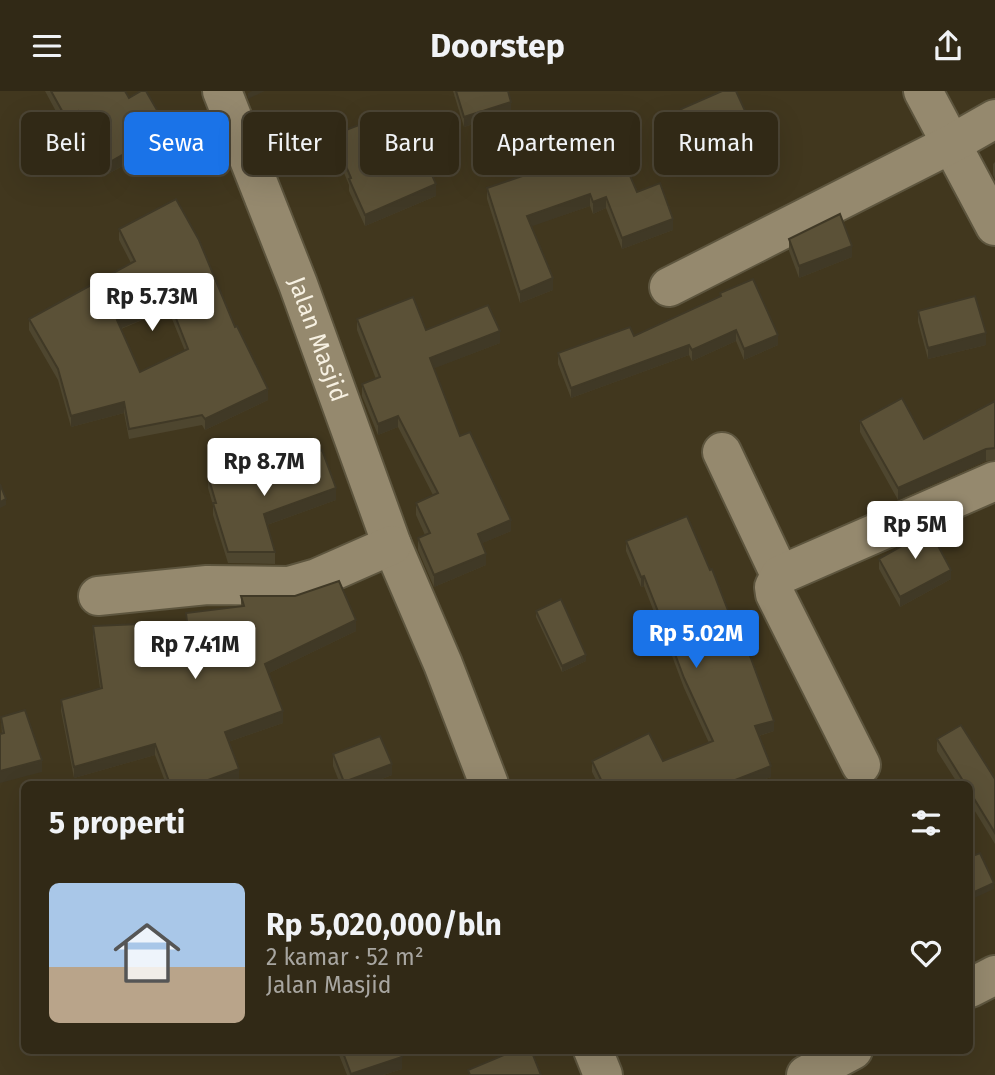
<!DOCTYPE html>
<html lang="id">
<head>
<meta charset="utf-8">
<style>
  :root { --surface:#312916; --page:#39311f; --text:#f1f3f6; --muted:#a8a6a1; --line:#4c4535; --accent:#1a73e8 }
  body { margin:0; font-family:"Fira Sans",sans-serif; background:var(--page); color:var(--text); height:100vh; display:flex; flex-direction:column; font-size:26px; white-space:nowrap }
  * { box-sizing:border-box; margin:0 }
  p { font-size:23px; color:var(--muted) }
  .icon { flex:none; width:38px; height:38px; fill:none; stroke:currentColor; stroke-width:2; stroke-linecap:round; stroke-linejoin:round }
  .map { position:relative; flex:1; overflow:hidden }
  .drawer { position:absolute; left:21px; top:690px; width:952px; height:273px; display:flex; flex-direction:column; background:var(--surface); border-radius:10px; box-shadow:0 7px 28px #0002,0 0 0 2px var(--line) }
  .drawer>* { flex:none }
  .banner { position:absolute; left:21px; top:21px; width:954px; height:63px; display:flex; gap:14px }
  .price { position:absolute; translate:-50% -60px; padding:0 16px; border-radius:7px; background:#fff; color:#222; font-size:23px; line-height:46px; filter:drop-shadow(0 2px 4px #0008) }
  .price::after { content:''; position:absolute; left:50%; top:42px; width:21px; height:16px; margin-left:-10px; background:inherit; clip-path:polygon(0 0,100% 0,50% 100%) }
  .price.on { background:var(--accent); color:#fff }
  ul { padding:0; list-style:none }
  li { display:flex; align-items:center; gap:21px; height:175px; padding:0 28px }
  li+li { border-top:2px solid var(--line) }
  li span { display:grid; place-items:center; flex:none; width:196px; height:140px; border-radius:10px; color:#555 }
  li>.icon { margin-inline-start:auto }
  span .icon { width:84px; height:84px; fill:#fffc; stroke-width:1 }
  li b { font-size:30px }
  h2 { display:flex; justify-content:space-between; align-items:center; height:84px; padding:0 28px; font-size:30px }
  .tag { padding:0 24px; border-radius:10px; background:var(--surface); box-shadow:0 7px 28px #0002,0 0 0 2px var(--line); font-size:24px; line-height:63px }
  .tag.on { background:var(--accent); color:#fff }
  header { display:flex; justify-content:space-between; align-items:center; height:91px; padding:0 28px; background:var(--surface); font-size:32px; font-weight:700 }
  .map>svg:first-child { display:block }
</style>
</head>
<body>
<header><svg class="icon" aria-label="menu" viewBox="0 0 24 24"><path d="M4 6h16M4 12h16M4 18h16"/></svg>Doorstep<svg class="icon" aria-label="share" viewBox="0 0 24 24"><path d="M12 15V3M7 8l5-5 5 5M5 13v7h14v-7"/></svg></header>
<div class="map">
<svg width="995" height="984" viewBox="0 0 995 984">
  <rect width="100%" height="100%" fill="#41371e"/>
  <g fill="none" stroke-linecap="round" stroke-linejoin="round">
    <defs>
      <g id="minor">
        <path id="s1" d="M222 0 298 193 392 454 443 573 489 693"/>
        <polyline points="923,0 995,135"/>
        <polyline points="669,196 951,53 995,28"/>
        <polyline points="722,361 780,484"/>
        <polyline points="98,505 207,494 289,495 317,487 392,454"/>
        <polyline points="861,674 775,503 774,496 780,484 995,390"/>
        <polyline points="970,897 995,884"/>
        <polyline points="593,959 603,984"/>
        <polyline points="806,984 853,959"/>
      </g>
    </defs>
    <use href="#minor" stroke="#5d553e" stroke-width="42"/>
    <use href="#minor" stroke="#95896e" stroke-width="38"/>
  </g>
  <g fill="#4e462f" fill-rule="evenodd">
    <polygon points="45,0 125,0 129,7 168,50 108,83 78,32 66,39"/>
    <polygon points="453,0 508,0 511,21 464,36"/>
    <polygon points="681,18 747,36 695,59 681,29"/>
    <polygon points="333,44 404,64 436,105 365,135 349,100 349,94 333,55"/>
    <polygon points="569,55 637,101 673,139 622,158 606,117 593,123 590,115 531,135 553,199 520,212 487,108 487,97 570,69"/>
    <polygon points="995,71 995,89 993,84 993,73"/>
    <path d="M119 138 235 236 268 309 205 339 202 334 129 348 124 322 71 336 58 289 29 239V228L131 172 119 149ZM168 218 185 260 140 281 121 238Z"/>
    <polygon points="789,148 852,166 799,187 789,160"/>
    <polygon points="720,202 778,254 744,269 736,250 692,270 689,264 571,307 558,273 558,262 634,245 720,206"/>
    <polygon points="918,220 986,254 928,268 918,231"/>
    <polygon points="357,228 500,252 434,277 460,345 511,440 482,452 486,474 434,496 418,459 418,447 425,444 416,424 416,412 433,404 398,336 378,344 362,305 362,293 376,288 357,239"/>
    <polygon points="995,310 995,369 986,370 898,409 860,341 860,330 924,348"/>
    <polygon points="259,382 336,409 267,434 275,461 275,473 228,472 213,424 213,414 208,397 208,385"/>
    <polygon points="897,447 951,488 900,516 879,478 879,468 898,458"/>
    <polygon points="626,450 774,640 759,645 771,686 752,693 598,693 592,681 592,670 663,670 709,652 684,597 660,533 659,534 644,495 641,496 626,460"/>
    <polygon points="241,505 356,540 269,582 283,632 228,651 239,689 228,693 166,693 155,664 74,687 61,620 61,609 100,597 93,546 93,535 186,531 186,522 241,515"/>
    <polygon points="536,520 586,570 562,581 536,526"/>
    <polygon points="1,626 42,681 2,643"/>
    <polygon points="937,648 995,688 995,753 970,712 970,693 958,693 937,660"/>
    <polygon points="333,663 392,684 369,693 340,693 333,675"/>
    <polygon points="337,959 399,959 402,978 383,984 347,984"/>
  </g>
  <g fill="#403926">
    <polygon points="252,0 265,0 248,8 248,2"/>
    <polygon points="511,11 511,21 464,36 464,26"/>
    <polygon points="78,20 78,32 66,39 66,27"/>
    <polygon points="747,24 747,36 695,59 695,48"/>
    <polygon points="168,38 168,50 108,83 108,72"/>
    <polygon points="436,93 436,105 365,135 365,124"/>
    <polygon points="590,103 590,115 527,137 527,125"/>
    <polygon points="606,106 606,117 593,123 593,111"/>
    <polygon points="673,128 673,139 622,158 622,147"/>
    <polygon points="852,155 852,166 799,187 799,175"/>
    <polygon points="553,187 553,199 520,212 520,201"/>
    <polygon points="168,207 168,218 117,239 117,229"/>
    <polygon points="736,239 736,250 692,270 692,259"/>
    <polygon points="500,240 500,252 430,279 430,267"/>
    <polygon points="986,242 986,254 928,268 928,257"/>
    <polygon points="778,244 778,254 744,269 744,258"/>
    <polygon points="689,254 689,264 571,307 571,297"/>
    <polygon points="268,298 268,309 205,339 205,328"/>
    <polygon points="124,311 124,322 71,336 71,325"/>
    <polygon points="398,325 398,336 378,344 378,333"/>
    <polygon points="986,358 986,370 898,409 898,397"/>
    <polygon points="336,397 336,409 264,435 264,423"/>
    <polygon points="6,408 6,414 0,417 0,411"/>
    <polygon points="511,429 511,440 478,454 478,443"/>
    <polygon points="486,463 486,474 434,496 434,484"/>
    <polygon points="951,479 951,488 900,516 900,506"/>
    <polygon points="644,485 644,495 641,496 641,486"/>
    <polygon points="659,523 660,523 660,533 659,534"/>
    <polygon points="356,529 356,540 265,584 265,573"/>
    <polygon points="586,564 586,570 562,581 562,575"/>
    <polygon points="283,620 283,632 225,652 225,641"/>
    <polygon points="774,630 774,640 755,646 755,635"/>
    <polygon points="155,653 155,664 74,687 74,676"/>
    <polygon points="42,669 42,681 0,692 0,680"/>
    <polygon points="392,673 392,684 369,693 344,693 344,691"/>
    <polygon points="771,675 771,686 752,693 725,693"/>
    <polygon points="239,678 239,689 228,693 197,693"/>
    <polygon points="994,792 994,798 970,809 970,803"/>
    <polygon points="402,966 402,978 383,984 351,984 351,983"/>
  </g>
  <g fill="#5b5137" stroke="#403926" stroke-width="2" fill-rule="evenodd">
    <polygon points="51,0 125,0 129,7 141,0 146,0 168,38 108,72 78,20 66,27"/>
    <polygon points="456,0 508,0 511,11 464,26"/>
    <polygon points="722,0 736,0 747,24 695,48 681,18"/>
    <polygon points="387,23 404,64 420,57 436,93 365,124 349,88 351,87 333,44"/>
    <polygon points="610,38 637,101 660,92 673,128 622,147 606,106 593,111 590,103 527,125 553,187 520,201 487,97 575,67 569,55"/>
    <path d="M176 108 199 149 235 236 237 235 268 298 205 328 202 324 129 338 124 311 71 325 58 278 29 228 135 170 119 138ZM168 207 188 258 140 281 117 229Z"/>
    <polygon points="840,123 852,155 799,175 789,148"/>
    <polygon points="753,188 778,244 744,258 736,239 692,259 689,254 571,297 558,262 630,236 634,245 721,205 720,202"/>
    <polygon points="975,205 986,242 928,257 918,220"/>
    <polygon points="413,206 426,239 488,214 500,240 430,267 460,345 470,341 511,429 478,443 486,463 434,484 418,447 430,442 416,412 438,402 398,325 378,333 362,293 380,286 357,228"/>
    <polygon points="902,307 924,348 995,310 995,357 986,358 898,397 860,330"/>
    <polygon points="322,359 336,397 264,423 275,461 228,461 213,412 216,412 208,385 255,372 259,382"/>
    <polygon points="0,393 6,408 0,411"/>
    <polygon points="687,425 710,479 712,478 738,545 742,543 774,630 755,635 771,675 725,693 603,693 592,670 649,642 663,670 713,650 684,587 660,523 659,523 644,485 641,486 626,450"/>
    <polygon points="927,434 951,479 900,506 879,468 902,455 897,447"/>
    <polygon points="339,490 356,529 265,573 283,620 225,641 239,678 197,693 170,693 155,653 74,676 61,609 102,597 93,535 187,531 186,522 244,515 241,505 295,505"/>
    <polygon points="561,508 586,564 562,575 536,520"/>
    <polygon points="25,619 42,669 0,680 0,643 4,642 1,626"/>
    <polygon points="961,634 995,688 995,742 970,701 970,693 965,693 937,648"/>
    <polygon points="380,645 392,673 344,691 333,663"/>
    <polygon points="980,762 994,792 970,803 970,766"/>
    <polygon points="342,959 399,959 402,966 351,983"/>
    <polygon points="516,959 531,959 541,984 470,984 468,979"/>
  </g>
  <g text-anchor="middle" stroke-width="5" stroke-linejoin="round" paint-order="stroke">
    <g font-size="24" fill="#f7f1e2" stroke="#231f14">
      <text dy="8" stroke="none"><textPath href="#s1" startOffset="266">Jalan Masjid</textPath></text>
    </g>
  </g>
</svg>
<b class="price" style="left:152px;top:242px">Rp 5.73M</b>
<b class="price" style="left:264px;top:407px">Rp 8.7M</b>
<b class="price" style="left:915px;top:470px">Rp 5M</b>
<b class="price on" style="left:696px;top:579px">Rp 5.02M</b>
<b class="price" style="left:195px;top:590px">Rp 7.41M</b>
<div class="banner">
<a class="tag">Beli</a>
<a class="tag on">Sewa</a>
<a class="tag">Filter</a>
<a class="tag">Baru</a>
<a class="tag">Apartemen</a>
<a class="tag">Rumah</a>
</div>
<section class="drawer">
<h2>5 properti<svg class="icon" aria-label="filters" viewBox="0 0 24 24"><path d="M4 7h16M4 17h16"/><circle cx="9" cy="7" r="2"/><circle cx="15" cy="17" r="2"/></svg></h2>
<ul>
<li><span style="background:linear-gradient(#a9c7e8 60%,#b9a48a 0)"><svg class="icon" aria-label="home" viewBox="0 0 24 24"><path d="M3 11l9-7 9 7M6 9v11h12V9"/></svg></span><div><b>Rp 5,020,000/bln</b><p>2 kamar · 52 m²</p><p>Jalan Masjid</p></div><svg class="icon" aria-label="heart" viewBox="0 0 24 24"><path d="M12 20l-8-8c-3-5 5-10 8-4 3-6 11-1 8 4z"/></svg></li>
</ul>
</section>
</div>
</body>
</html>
